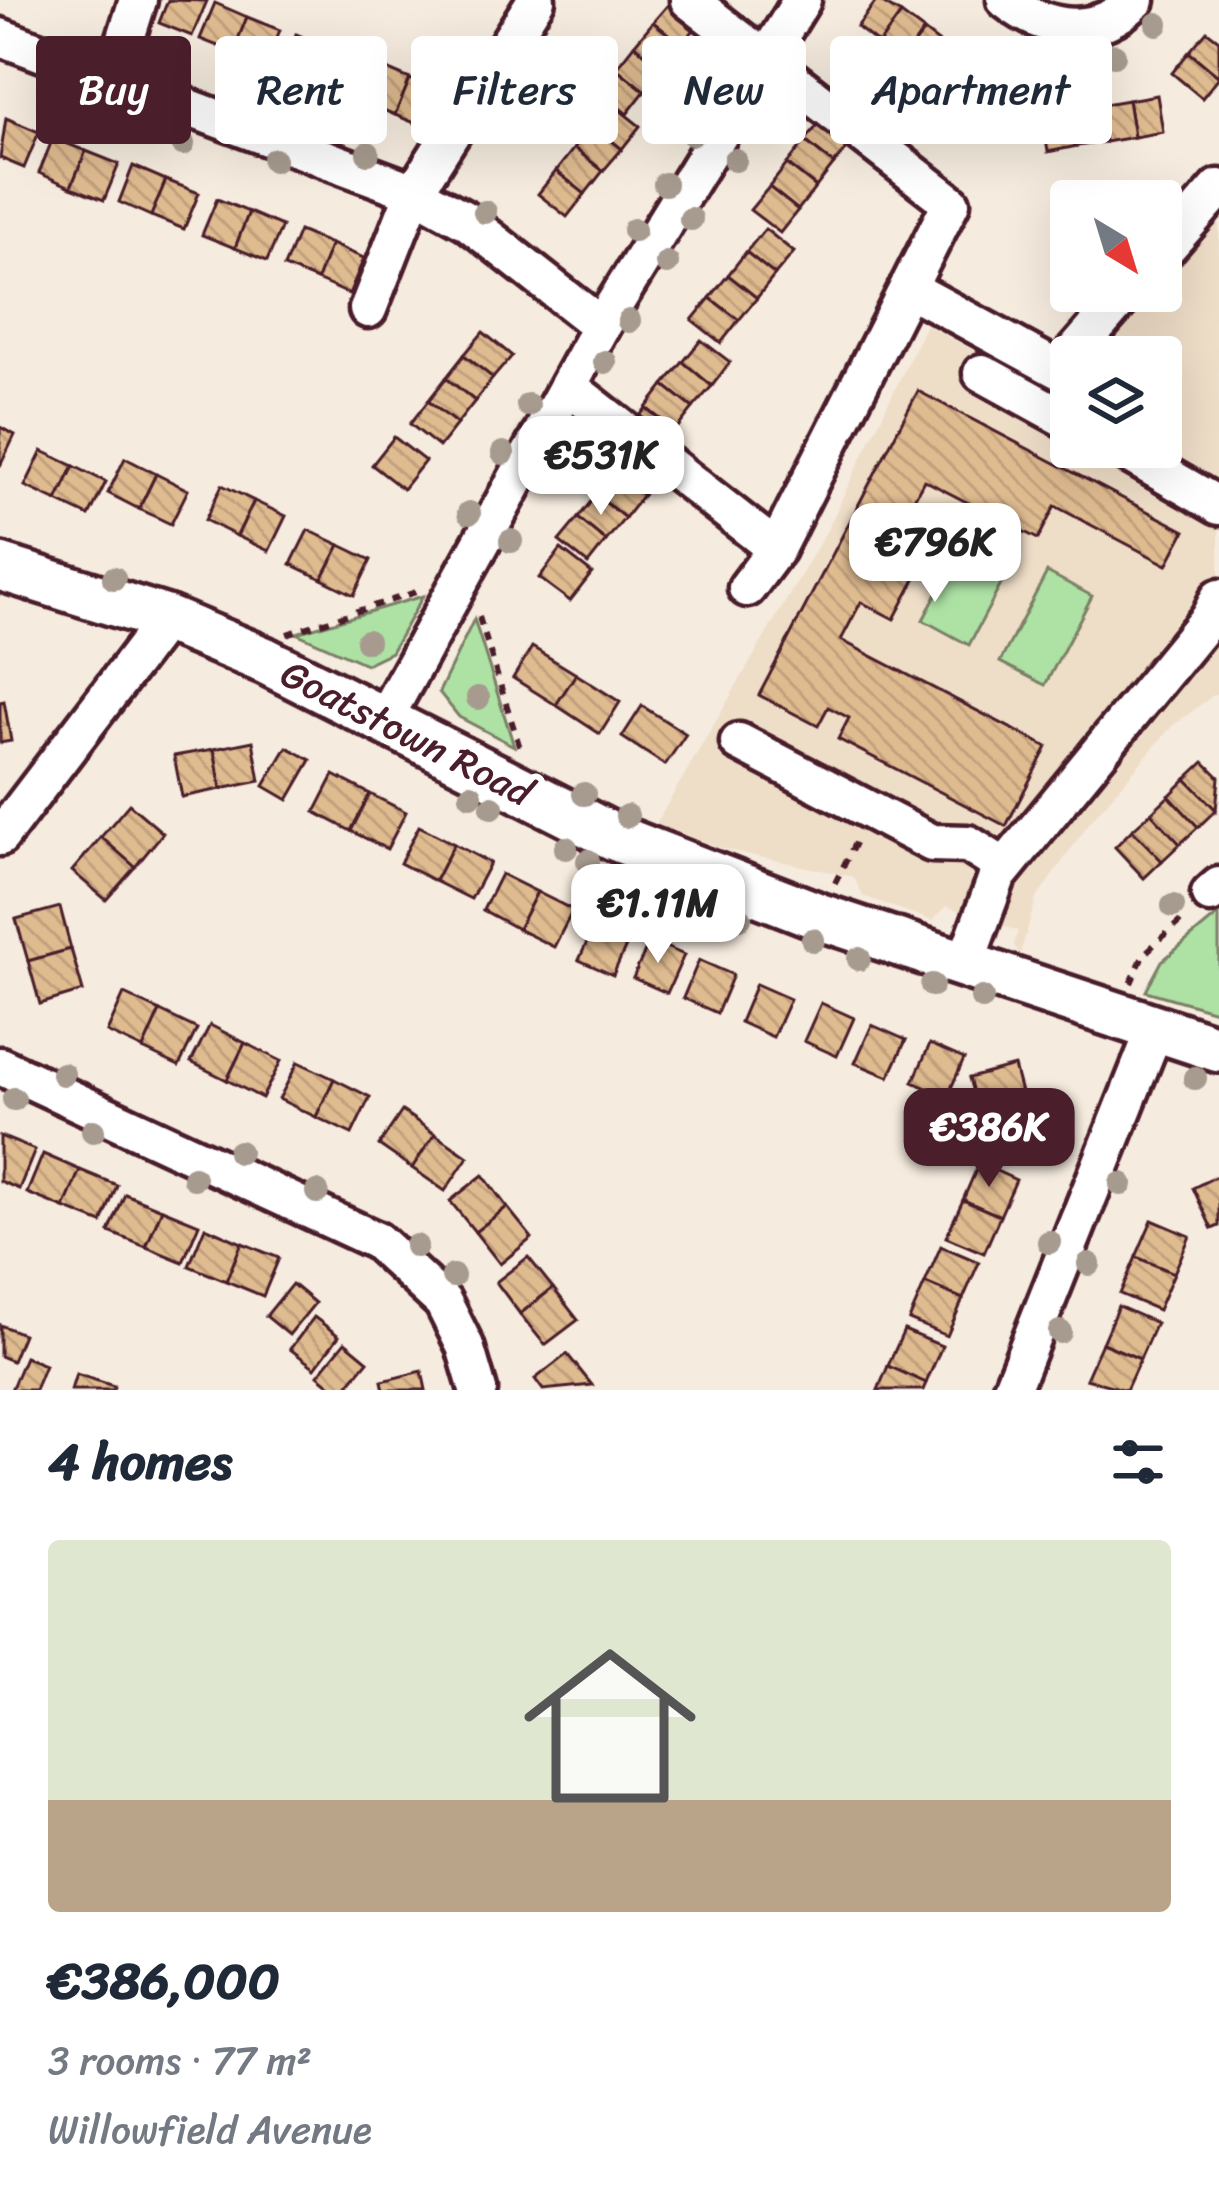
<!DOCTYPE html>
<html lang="en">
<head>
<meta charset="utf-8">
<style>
  :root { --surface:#fff; --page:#f2f2f3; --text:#1f2937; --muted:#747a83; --line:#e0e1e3; --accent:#4a1f2b }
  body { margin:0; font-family:Sriracha,sans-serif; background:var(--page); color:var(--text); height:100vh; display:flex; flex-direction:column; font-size:45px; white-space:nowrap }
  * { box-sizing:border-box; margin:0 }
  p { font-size:39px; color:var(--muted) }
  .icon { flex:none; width:66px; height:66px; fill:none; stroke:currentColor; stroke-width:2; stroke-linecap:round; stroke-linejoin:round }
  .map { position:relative; height:1390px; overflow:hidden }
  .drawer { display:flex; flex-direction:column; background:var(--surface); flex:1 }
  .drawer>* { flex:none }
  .guide { position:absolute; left:36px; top:36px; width:1149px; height:108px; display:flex; gap:24px }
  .needle { width:78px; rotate:142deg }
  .buttons { position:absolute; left:1050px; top:180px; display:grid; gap:24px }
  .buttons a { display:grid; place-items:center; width:132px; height:132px; border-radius:12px; background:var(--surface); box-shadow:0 12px 48px #0002; font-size:60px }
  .price { position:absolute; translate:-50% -102px; padding:0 27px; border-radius:24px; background:#fff; color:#222; font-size:39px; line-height:78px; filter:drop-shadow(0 3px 6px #0008) }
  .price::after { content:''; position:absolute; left:50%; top:72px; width:36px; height:27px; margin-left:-18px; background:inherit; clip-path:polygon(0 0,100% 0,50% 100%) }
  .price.on { background:var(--accent); color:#fff }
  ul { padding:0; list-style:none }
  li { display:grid; align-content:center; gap:24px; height:636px; padding:0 48px }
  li+li { border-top:3px solid var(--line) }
  li span { display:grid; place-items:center; height:372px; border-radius:12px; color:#555 }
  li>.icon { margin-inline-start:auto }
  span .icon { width:216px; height:216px; fill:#fffc; stroke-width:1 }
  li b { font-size:51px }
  h2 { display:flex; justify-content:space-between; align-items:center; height:144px; padding:0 48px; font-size:51px }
  .chip { padding:0 42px; border-radius:12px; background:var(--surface); box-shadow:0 12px 48px #0002; font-size:42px; line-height:108px }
  .chip.on { background:var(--accent); color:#fff }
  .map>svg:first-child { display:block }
</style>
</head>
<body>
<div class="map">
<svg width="1219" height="1390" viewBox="0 0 1219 1390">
  <defs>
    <pattern id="building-back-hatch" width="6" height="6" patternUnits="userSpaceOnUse" patternTransform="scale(3)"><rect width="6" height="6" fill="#dfbb90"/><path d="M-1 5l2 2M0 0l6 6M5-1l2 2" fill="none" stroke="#c1a07c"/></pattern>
  </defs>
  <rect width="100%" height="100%" fill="#f5ebde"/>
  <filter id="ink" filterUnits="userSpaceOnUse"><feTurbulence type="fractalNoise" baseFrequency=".00833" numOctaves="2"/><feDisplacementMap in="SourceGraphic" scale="24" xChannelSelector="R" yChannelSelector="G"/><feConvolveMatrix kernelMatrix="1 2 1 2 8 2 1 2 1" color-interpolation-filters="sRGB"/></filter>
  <g filter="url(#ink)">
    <polygon fill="#eeddc7" points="1219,205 1219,691 1172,726 1089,823 1036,899 1020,954 1014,945 1018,931 946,906 933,921 863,896 854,877 724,849 656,824 826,532 926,325 1043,388 1058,389 1071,378 1071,447 1161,447 1161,357 1089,357 1145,291 1161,291 1161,273"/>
    <g fill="#ade2a4" stroke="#7c8068" stroke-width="3">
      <polygon points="970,531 1016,556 969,645 923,620"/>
      <polygon points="1047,572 1092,596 1045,685 1000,662"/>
      <polygon points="423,596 391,652 366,664 296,633"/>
      <polygon points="474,619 514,746 459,717 439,692"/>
      <polygon points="1219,914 1219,1012 1146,991 1162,961"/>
    </g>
    <g fill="url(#building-back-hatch)" stroke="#4a1f2b" stroke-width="3">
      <polygon points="168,0 207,1 192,36 159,23"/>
      <polygon points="672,0 700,22 682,45 653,22"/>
      <polygon points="877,0 901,14 879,44 857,27"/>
      <polygon points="215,3 247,17 233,52 200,39"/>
      <polygon points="901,14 924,31 902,61 879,44"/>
      <polygon points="247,17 280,30 265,66 233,52"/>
      <polygon points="653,22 682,45 663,68 634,45"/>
      <polygon points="924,31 946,48 924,77 902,61"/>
      <polygon points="1207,31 1219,40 1219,77 1189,52"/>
      <polygon points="296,34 329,48 314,83 281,70"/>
      <polygon points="634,45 663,68 645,91 616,68"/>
      <polygon points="329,48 361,61 346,97 314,83"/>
      <polygon points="946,48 969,64 946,94 924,77"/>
      <polygon points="1189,52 1219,77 1202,98 1172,73"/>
      <polygon points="969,64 991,81 969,111 946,94"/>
      <polygon points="377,65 410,79 395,115 362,101"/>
      <polygon points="616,68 645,91 627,114 598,90"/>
      <polygon points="410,79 442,92 427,128 395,115"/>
      <polygon points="991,81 1014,98 991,127 969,111"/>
      <polygon points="1157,95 1163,132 1134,137 1128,100"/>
      <polygon points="1128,100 1134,137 1105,142 1099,105"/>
      <polygon points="611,103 640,126 622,149 592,125"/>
      <polygon points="1099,105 1105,142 1077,146 1071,110"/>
      <polygon points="1071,110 1077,146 1048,152 1042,115"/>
      <polygon points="6,118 39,132 24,168 0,158"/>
      <polygon points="823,118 853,141 834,164 805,141"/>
      <polygon points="592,125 622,149 603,171 574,148"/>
      <polygon points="53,138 86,151 71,187 39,173"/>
      <polygon points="805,141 834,164 816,187 787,164"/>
      <polygon points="574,148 603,171 585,194 556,171"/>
      <polygon points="86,151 119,164 104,200 71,187"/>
      <polygon points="787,164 816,187 798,210 769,187"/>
      <polygon points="133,166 166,180 151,216 119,202"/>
      <polygon points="556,171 585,194 567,217 538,194"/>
      <polygon points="166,180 199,193 184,229 151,216"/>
      <polygon points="769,187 798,210 780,233 750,210"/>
      <polygon points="217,199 249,212 235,248 202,235"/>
      <polygon points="249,212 282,226 267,261 235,248"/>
      <polygon points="765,229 794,252 775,275 746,252"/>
      <polygon points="299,231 331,244 317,280 284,267"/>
      <polygon points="331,244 364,258 349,294 317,280"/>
      <polygon points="746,252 775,275 757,298 728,275"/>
      <polygon points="728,275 757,298 739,320 710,298"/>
      <polygon points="710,298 739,320 721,343 692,320"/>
      <polygon points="483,332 512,356 493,378 464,355"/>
      <polygon points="701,340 730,362 712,386 683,362"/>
      <polygon points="464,355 493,378 475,401 446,378"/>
      <polygon points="683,362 712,386 693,408 664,385"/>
      <polygon points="446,378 475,401 457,424 428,401"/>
      <polygon points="664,385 693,408 675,431 646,408"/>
      <polygon points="918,391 1185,531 1167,565 1055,506 1038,539 924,480 894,537 928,555 894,619 861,602 841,640 1047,747 1006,826 838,739 849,718 828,707 818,726 759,695"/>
      <polygon points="428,401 457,424 439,447 410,424"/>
      <polygon points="646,408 675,431 657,454 628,431"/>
      <polygon points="0,427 15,435 0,466"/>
      <polygon points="394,437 425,461 403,489 372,465"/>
      <polygon points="632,449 661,473 643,495 614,472"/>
      <polygon points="42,451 74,466 57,501 25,486"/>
      <polygon points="125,458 156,474 139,509 108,493"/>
      <polygon points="74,466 106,482 89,516 57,501"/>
      <polygon points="614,472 643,495 625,518 596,495"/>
      <polygon points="156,474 188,490 171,524 139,509"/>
      <polygon points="222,485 254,501 237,536 205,520"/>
      <polygon points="596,495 625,518 606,541 578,518"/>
      <polygon points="254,501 286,516 269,551 237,536"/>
      <polygon points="578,518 606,541 588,564 559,541"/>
      <polygon points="308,530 340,545 322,579 291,564"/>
      <polygon points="340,545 371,560 354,595 322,579"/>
      <polygon points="561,549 592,573 570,601 539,578"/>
      <polygon points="532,647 576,674 556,705 513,678"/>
      <polygon points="576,674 620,702 600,734 556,705"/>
      <polygon points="4,701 11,741 0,743 0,702"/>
      <polygon points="642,706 686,734 665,765 622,737"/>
      <polygon points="253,741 260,781 221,789 214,749"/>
      <polygon points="287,747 311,760 288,800 264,786"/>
      <polygon points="214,749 221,789 182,797 174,756"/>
      <polygon points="1204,762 1219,777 1216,810 1186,779"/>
      <polygon points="334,775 370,794 351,831 315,812"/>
      <polygon points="1186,779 1216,810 1198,827 1169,796"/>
      <polygon points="370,794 406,812 387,849 351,831"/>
      <polygon points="1169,796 1198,827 1180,844 1151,813"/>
      <polygon points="129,804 163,833 135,867 101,837"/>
      <polygon points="1151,813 1180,844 1162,861 1132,830"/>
      <polygon points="419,826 454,844 435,881 400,863"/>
      <polygon points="1132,830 1162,861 1144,878 1115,847"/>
      <polygon points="101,837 135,867 106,900 72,871"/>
      <polygon points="454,844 490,863 471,899 435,881"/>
      <polygon points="501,874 537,892 518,929 483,910"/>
      <polygon points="537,892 573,910 554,947 518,929"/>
      <polygon points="60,907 71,949 28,961 16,919"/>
      <polygon points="596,922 630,937 613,975 579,960"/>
      <polygon points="650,940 684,955 667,993 633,978"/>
      <polygon points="71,949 83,991 40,1004 28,961"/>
      <polygon points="699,960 733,975 717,1013 683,998"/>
      <polygon points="756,984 790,999 773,1037 740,1022"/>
      <polygon points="124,994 160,1011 143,1049 107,1032"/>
      <polygon points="821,1003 854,1018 837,1056 804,1041"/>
      <polygon points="160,1011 197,1029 179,1066 143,1049"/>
      <polygon points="210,1025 245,1043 227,1080 191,1062"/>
      <polygon points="872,1025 906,1040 889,1077 855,1063"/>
      <polygon points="245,1043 281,1061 262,1098 227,1080"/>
      <polygon points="930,1044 964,1059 947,1097 913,1082"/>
      <polygon points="298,1062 334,1079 316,1117 279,1099"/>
      <polygon points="1014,1066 1024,1104 979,1115 969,1078"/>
      <polygon points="334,1079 370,1097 352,1134 316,1117"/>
      <polygon points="1024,1104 1033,1141 988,1152 979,1115"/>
      <polygon points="402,1111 435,1134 412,1168 379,1145"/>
      <polygon points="435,1134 468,1157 445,1191 412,1168"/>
      <polygon points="0,1136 35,1150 19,1189 0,1181"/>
      <polygon points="43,1154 80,1170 64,1208 27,1193"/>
      <polygon points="979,1163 1016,1180 1000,1216 963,1200"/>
      <polygon points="80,1170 117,1185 102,1223 64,1208"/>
      <polygon points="483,1175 507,1207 475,1232 450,1201"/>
      <polygon points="1219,1175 1219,1226 1212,1229 1193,1188"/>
      <polygon points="125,1194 162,1209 146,1247 109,1232"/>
      <polygon points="963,1200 1000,1216 984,1253 946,1237"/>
      <polygon points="507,1207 532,1238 500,1264 475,1232"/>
      <polygon points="162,1209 199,1224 183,1262 146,1247"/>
      <polygon points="1152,1220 1190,1236 1174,1273 1136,1257"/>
      <polygon points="205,1227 242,1243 226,1281 189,1266"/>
      <polygon points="242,1243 279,1258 263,1296 226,1281"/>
      <polygon points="941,1246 979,1262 963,1299 925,1283"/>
      <polygon points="528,1257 553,1288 520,1314 496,1282"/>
      <polygon points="1136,1257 1174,1273 1158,1310 1120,1294"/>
      <polygon points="925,1283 963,1299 947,1336 909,1320"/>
      <polygon points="292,1284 315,1303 289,1335 266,1316"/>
      <polygon points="553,1288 578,1320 545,1345 520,1314"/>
      <polygon points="1118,1306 1156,1323 1140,1359 1102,1343"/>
      <polygon points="314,1317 339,1336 315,1368 290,1349"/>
      <polygon points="0,1325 23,1334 12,1361 0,1356"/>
      <polygon points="904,1330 942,1346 926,1383 888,1366"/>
      <polygon points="345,1342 368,1361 344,1390 336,1390 318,1375"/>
      <polygon points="1102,1343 1140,1359 1126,1390 1086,1379"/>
      <polygon points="567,1354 592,1385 543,1390 535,1379"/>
      <polygon points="25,1357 45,1365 35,1390 11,1390"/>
      <polygon points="888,1366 926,1383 923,1390 878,1390"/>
      <polygon points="422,1371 426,1390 384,1390 382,1381"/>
      <polygon points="76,1374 114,1386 113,1390 71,1390"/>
    </g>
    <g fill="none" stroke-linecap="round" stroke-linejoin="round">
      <defs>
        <g id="minor">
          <polyline points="689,0 951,203 776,549 747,588"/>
          <path d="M1006 0C1048 33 1098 38 1136 0"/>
          <polyline points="0,37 414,192 467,221 601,326"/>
          <polyline points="114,76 138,0"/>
          <polyline points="1161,254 1219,188"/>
          <polyline points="908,288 1059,370 1128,291"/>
          <polyline points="368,309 414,192 536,0"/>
          <polyline points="982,373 1071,422"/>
          <polyline points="569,387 776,549"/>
          <polyline points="1117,447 1219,506"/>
          <polyline points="384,719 601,326 802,0"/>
          <polyline points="739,742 932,843 968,844 1004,867"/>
          <polyline points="0,837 166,619"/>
          <polyline points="1210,894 1219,886"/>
          <polyline points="965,964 997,877 1209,618 1219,598"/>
          <polyline points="0,1066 377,1241 443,1302 465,1346 478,1390"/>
          <polyline points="1011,1390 1156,1027"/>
        </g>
        <polyline id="major" points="0,567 166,619 264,660 614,837 818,916 1219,1049"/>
      </defs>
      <use href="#minor" stroke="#4a1f2b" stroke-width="45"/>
      <use href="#major" stroke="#4a1f2b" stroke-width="54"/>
      <g stroke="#4a1f2b" stroke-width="6" stroke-dasharray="9 9" stroke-linecap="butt">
        <polyline points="479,617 520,748"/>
        <polyline points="287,634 416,592"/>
        <polyline points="835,883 856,841"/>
        <polyline points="1131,983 1144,954 1186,916"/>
      </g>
      <use href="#minor" stroke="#fff" stroke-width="36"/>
      <use href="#major" stroke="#fff" stroke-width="45"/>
    </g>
    <g fill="#a79b8f">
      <circle cx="1157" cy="24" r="12"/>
      <circle cx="1114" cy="55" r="12"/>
      <circle cx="1071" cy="64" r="12"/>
      <circle cx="724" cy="79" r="12"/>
      <circle cx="287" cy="117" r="12"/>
      <circle cx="692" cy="134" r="12"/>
      <circle cx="183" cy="144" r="12"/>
      <circle cx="368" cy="153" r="12"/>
      <circle cx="274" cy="160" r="12"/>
      <circle cx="735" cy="160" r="12"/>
      <circle cx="665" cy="184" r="12"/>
      <circle cx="485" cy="212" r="12"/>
      <circle cx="691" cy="219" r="12"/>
      <circle cx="634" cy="230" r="12"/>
      <circle cx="667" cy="263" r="12"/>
      <circle cx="629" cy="321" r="12"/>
      <circle cx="605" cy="362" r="12"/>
      <circle cx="528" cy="405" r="12"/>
      <circle cx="503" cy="453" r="12"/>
      <circle cx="469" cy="513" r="12"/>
      <circle cx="511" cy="541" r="12"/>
      <circle cx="114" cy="578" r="12"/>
      <circle cx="367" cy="641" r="12"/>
      <circle cx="478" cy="698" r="12"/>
      <circle cx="584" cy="794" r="12"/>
      <circle cx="471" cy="795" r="12"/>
      <circle cx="492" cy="807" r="12"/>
      <circle cx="627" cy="816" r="12"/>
      <circle cx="566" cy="848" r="12"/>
      <circle cx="588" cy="861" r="12"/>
      <circle cx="1173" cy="906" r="12"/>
      <circle cx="740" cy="918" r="12"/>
      <circle cx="813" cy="940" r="12"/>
      <circle cx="859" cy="959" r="12"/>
      <circle cx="932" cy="985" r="12"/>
      <circle cx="982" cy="998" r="12"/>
      <circle cx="63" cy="1074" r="12"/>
      <circle cx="1195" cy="1078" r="12"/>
      <circle cx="14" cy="1099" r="12"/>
      <circle cx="93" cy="1131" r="12"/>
      <circle cx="239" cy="1152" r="12"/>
      <circle cx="194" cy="1178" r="12"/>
      <circle cx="1121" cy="1184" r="12"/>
      <circle cx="317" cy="1192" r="12"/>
      <circle cx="1049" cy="1242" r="12"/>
      <circle cx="416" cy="1246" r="12"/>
      <circle cx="1089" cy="1264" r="12"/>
      <circle cx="453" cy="1276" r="12"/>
      <circle cx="1060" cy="1332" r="12"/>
    </g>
  </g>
  <g text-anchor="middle" stroke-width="12" stroke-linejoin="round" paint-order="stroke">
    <g font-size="39" fill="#4a1f2b" stroke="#fff">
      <text transform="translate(407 732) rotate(27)" y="14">Goatstown Road</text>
    </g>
  </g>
</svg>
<div class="buttons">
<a><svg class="needle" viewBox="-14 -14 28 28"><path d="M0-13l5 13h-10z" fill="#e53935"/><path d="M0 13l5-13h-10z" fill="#747a83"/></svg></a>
<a><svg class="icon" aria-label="layers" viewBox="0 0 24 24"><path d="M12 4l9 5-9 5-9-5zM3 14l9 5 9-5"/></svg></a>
</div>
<b class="price" style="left:601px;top:518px">€531K</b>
<b class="price" style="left:935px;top:605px">€796K</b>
<b class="price" style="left:658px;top:966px">€1.11M</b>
<b class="price on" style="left:989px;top:1190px">€386K</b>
<div class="guide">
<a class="chip on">Buy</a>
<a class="chip">Rent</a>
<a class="chip">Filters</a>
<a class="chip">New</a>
<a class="chip">Apartment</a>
</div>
</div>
<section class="drawer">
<h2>4 homes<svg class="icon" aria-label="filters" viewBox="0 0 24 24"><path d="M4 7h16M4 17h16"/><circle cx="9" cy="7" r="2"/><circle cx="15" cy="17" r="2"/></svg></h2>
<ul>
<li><span style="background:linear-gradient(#dfe7d0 70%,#b9a48a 0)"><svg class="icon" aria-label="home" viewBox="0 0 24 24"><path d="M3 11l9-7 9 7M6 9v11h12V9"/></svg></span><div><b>€386,000</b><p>3 rooms · 77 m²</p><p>Willowfield Avenue</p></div></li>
</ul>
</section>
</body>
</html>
